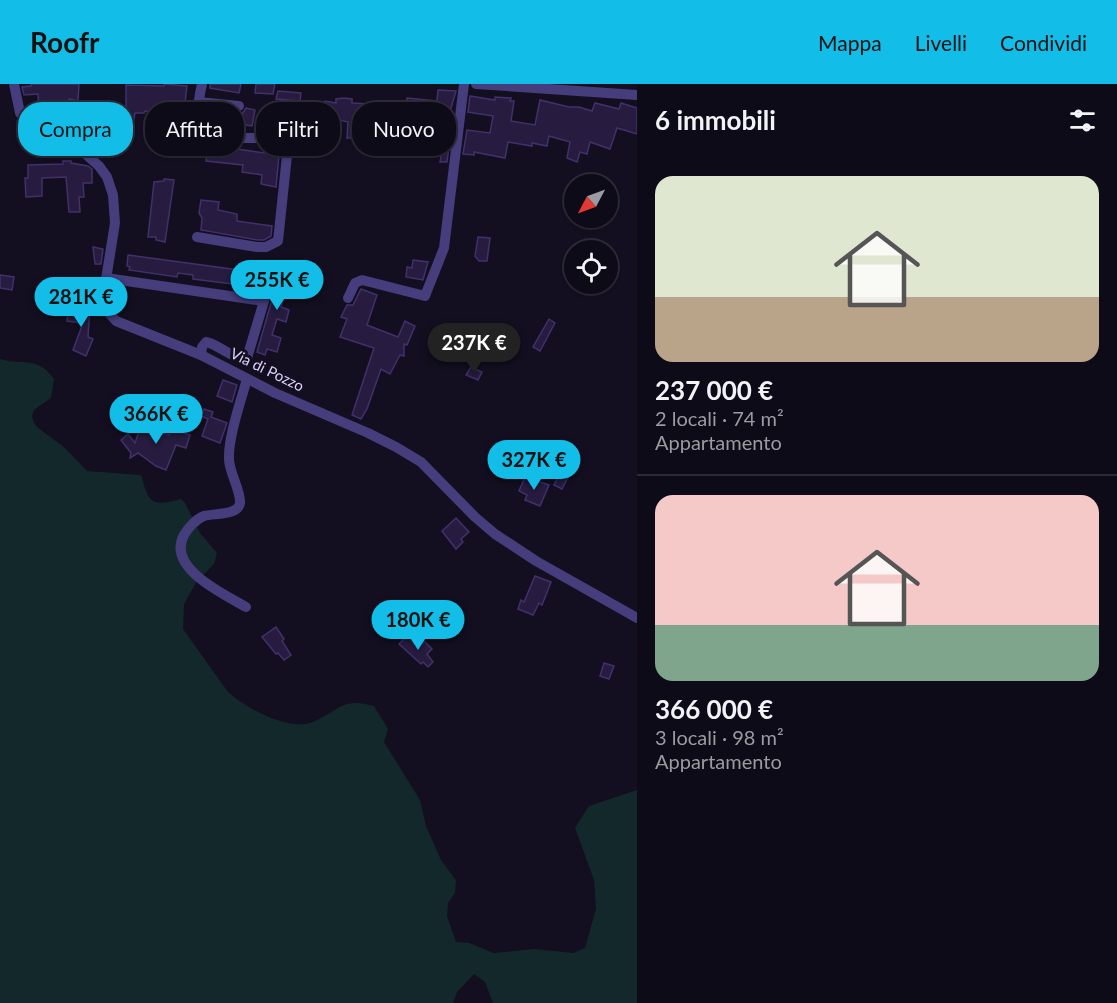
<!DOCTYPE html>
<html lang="it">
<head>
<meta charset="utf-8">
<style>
  :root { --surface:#0e0b18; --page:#171421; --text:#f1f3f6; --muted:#9b9ba2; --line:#2e2b37; --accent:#12bee8 }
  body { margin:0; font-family:Lato,sans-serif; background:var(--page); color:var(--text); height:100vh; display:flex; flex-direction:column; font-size:22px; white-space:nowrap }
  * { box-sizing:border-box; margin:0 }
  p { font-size:20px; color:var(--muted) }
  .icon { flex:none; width:33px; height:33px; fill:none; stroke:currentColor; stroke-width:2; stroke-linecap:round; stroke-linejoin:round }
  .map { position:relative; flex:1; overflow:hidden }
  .side { display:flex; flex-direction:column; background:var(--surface); width:480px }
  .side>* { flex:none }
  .banner { position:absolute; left:18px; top:18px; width:528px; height:54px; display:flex; gap:12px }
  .needle { width:39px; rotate:229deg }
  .fabs { position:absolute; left:564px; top:90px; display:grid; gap:12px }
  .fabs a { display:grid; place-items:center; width:54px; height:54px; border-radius:50%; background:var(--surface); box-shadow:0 2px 4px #0004,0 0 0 2px var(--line); font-size:30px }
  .price { position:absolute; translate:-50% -51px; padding:0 14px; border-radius:21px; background:var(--accent); color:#111; font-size:20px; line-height:39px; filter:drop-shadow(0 2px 3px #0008) }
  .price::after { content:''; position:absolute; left:50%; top:36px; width:18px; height:14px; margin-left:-9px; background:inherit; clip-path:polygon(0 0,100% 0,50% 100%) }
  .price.on { background:#222; color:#fff }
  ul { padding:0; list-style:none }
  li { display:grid; align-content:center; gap:12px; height:318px; padding:0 18px }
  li+li { border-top:2px solid var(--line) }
  li span { display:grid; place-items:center; height:186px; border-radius:18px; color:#555 }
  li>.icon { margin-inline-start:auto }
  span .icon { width:108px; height:108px; fill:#fffc; stroke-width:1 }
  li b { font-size:26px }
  h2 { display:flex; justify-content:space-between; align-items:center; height:72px; padding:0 18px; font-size:26px }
  .tag { padding:0 21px; border-radius:24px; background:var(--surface); box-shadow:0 2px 4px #0004,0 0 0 2px var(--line); font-size:21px; line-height:54px }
  .tag.on { background:var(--accent); color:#111 }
  header { display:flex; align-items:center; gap:36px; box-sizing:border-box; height:84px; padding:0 30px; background:var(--accent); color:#111 }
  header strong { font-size:28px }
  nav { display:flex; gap:33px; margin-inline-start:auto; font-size:21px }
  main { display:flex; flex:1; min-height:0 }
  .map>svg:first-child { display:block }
</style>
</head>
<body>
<header>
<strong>Roofr</strong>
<nav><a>Mappa</a><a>Livelli</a><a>Condividi</a></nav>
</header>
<main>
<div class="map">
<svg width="637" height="919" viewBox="0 0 637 919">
  <rect width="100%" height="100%" fill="#130f20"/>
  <path fill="#12282a" d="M0 275C22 282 37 271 54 295L51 314 34 326 32 332 34 339 38 344 64 363 87 387 141 391C149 420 152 423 181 415L185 419 200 449 217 469 214 480 197 497 184 520 183 545 228 608C246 624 289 648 313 638 340 626 342 613 374 622L388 645 384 658 420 716 426 742 441 776 456 796 455 809 448 819 447 832 456 858 469 859 494 869 534 865 573 869 585 864 596 825 594 796 575 744 589 722 637 706V919H493L485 898 474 890 457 908 453 919H0Z"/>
  <g fill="#271c40" stroke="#41306a" stroke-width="1.5">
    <polygon points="31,0 79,0 78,17 69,15 68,40 64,40 33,28 39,29 38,10 24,11 22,3 31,2"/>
    <polygon points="164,0 187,2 184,27 163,26 162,30 145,27 144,29 135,29 133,41 123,41 126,24 126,1 164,2"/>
    <polygon points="210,0 241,0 239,9 210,4"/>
    <polygon points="256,0 275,0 273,10 255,9"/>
    <polygon points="438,6 456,7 451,24 439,23 438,31 391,26 390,37 359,36 358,54 347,54 348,38 335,35 335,30 323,28 325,17 336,19 336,15 344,14 352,15 352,19 370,20 370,18 381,18 406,20 407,14 437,17"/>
    <polygon points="278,7 301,9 300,17 276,15"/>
    <polygon points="470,12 495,16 495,13 511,14 510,17 514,17 511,37 535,41 540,16 569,23 579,23 592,27 595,19 619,25 621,19 637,24 637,50 617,44 610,65 590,58 587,70 580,68 577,78 567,74 570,58 549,52 547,62 532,59 532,62 508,58 505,74 474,68 474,71 463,70 467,46 490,49 493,32 468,28"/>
    <polygon points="76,20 107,25 104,45 94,43 95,31 75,26"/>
    <polygon points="246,24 255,26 252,42 214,37 215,27 239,29 243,29"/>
    <polygon points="441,46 451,46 447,78 440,78 443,60 440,60"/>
    <polygon points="412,47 426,48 426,57 411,58"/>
    <polygon points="208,61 226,61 237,63 237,65 279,71 276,103 261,100 262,91 242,88 243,81 206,77"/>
    <polygon points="63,77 71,77 71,79 88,82 92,85 92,99 83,99 84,113 79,113 80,128 69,128 66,93 42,94 42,112 26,113 25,94 28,94 28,81 63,80"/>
    <polygon points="164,95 174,96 165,158 156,156 156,153 148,153 154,98 164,97"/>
    <polygon points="201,116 219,118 218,126 237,130 237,137 272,142 271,152 264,156 258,156 201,146 202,134 199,129"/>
    <polygon points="478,153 490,154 487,177 479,177 475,172"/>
    <polygon points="93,163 103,165 101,180 95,180"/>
    <polygon points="128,171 246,187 244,197 241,197 241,201 193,195 193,191 178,189 177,193 129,186 130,183 127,182"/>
    <polygon points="413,176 428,178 423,196 406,193 407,183 412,184"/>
    <polygon points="279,182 289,185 288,192 297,194 294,208 285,206 281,223 289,226 286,238 277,235 272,251 281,254 277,268 267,265 265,271 257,268 271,219"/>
    <polygon points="0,191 14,193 12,206 0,204"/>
    <polygon points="361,205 377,211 367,241 398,253 405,237 415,242 407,261 404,260 404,272 400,271 390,290 381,285 367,325 361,335 352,331 374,264 340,253 347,235 341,233 347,221 353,221"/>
    <polygon points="69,221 90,223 88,253 93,255 86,272 73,266 83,239 67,237"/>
    <polygon points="549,235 555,239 540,267 533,263"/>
    <polygon points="471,283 482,288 478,296 466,291"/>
    <polygon points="223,296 237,301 232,318 217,312"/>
    <polygon points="204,325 213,328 211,333 227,339 220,359 202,352 208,335 201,332"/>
    <polygon points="142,338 154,341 152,345 169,351 171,345 190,351 186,364 176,361 166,386 156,382 138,369 130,374 131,369 121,356 128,350 135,359"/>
    <polygon points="560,389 568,393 562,405 554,401"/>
    <polygon points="525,393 549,401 540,422 525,416 527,411 519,407"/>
    <polygon points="456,434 469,448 461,455 463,458 456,465 442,447"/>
    <polygon points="535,492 551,498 542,521 539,519 533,531 518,525 521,516 524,518"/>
    <polygon points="276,543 284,555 282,557 291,571 284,576 278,569 276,570 262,553"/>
    <polygon points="407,552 419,562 424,557 432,565 427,570 433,578 428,583 423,578 421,580 399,560"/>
    <polygon points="604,579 614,582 609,595 600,592"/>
  </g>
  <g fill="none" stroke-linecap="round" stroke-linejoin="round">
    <g stroke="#463d7c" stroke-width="10">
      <polyline points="14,0 20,29 24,33 59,46 99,82 107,93 113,111 115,139 103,214 107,227 116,237 201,271 275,309 368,349 396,363 421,378 475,433 495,450 536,477 637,534"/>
      <polyline points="476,0 637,11"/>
      <polyline points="198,18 239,22"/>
      <path d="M197 153 257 163H266L278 157 288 62C271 48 246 58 225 52 221 50 217 47 213 45 194 36 198 17 202 0"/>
      <polyline points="106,194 264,217"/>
      <polyline points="348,214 355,199 362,196 425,212 444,164 464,0"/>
      <path d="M201 271 202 263 206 258C220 261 233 276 247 274L264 217 271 182"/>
      <path d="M246 523C224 510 166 484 184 451 188 444 196 435 204 432 213 429 238 432 240 419 241 407 229 388 229 375 228 354 241 316 247 295"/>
    </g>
  </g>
  <g text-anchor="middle" stroke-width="6" stroke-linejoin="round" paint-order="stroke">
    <g font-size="15" fill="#dad2fc" stroke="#130f20">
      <text transform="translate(267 286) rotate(26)" y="5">Via di Pozzo</text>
    </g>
  </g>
</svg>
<div class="fabs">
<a><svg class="needle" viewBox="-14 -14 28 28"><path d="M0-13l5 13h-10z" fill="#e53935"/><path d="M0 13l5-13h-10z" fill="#9b9ba2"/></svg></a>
<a><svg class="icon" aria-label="locate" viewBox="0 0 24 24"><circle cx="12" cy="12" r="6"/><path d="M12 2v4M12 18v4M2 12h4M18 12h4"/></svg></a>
</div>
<b class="price" style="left:277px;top:227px">255K €</b>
<b class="price" style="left:81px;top:244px">281K €</b>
<b class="price on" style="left:474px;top:290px">237K €</b>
<b class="price" style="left:156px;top:361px">366K €</b>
<b class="price" style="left:534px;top:407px">327K €</b>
<b class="price" style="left:418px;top:567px">180K €</b>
<div class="banner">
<a class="tag on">Compra</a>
<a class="tag">Affitta</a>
<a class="tag">Filtri</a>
<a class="tag">Nuovo</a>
</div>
</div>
<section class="side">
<h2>6 immobili<svg class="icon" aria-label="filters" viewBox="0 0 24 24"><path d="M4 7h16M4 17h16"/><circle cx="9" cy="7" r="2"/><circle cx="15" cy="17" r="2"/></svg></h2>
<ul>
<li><span style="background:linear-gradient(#dfe7d0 65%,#b9a48a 0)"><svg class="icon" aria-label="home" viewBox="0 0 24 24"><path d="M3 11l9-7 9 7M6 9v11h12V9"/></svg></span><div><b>237 000 €</b><p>2 locali · 74 m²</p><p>Appartamento</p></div></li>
<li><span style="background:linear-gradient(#f6c9c9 70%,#7fa58c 0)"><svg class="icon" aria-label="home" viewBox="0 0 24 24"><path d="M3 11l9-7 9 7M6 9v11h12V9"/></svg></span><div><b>366 000 €</b><p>3 locali · 98 m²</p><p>Appartamento</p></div></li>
</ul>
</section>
</main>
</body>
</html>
